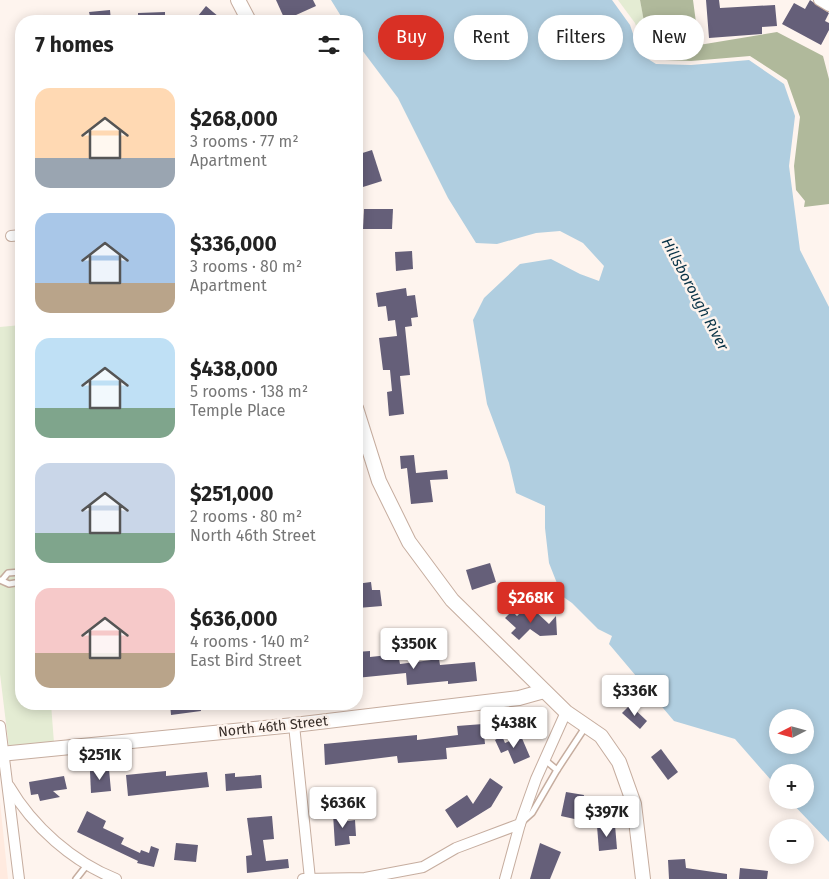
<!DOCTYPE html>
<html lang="en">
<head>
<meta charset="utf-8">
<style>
  :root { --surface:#fff; --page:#f6f6f6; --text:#222; --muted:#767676; --accent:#d93025 }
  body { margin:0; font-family:"Fira Sans",sans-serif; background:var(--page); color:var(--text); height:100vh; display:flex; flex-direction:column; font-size:19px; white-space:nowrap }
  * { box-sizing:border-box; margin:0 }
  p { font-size:16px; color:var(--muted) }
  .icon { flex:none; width:28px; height:28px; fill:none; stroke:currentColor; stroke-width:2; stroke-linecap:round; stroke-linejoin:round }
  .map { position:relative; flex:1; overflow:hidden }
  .side { position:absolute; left:15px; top:15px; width:348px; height:695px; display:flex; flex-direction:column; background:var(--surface); border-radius:20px; box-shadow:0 2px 12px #0003 }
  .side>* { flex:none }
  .top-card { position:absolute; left:378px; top:15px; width:376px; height:45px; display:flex; gap:10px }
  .needle { width:32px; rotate:264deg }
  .fabs { position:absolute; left:769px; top:709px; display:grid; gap:10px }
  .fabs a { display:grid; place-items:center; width:45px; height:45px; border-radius:50%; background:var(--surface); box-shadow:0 2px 12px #0003; font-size:25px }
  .price { position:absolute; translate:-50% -42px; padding:0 11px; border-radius:5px; background:#fff; color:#222; font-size:16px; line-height:32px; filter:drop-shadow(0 1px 2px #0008) }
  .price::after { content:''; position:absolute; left:50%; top:30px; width:15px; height:11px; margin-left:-8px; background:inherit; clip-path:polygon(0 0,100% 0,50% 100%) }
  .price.current { background:var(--accent); color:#fff }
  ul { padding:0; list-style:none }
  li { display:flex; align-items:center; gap:15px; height:125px; padding:0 20px }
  li span { display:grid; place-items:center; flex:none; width:140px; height:100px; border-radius:15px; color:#555 }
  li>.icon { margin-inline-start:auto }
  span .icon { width:60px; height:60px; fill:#fffc; stroke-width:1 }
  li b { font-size:21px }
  h2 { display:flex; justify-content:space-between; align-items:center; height:60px; padding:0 20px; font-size:21px }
  .tag { padding:0 18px; border-radius:22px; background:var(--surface); box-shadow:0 2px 12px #0003; font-size:18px; line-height:45px }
  .tag.current { background:var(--accent); color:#fff }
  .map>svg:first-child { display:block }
</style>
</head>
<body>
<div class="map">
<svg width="829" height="879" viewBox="0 0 829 879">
  <rect width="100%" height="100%" fill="#fef4ee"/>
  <polygon fill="#ffeadf" points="0,802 8,879 0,879"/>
  <g fill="#e4ecd3">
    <polygon points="618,0 640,0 649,47 642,44 635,23"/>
    <polygon points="21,325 21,704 51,704 54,743 9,748 0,674 0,327"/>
  </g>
  <polygon fill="#b0b99b" points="640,0 693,0 699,45 777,32 823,56 829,79 829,204 804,207 805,201 796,190 794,166 800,117 787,80 750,56 691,61 665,60 650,54"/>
  <path fill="#b0cee0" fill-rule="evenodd" d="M331 0H612L630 25 640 54 656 64 691 65 749 60 784 84 795 116 789 166 800 250 829 307V842L789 800H805V772H778L777 787 735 739 674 721 609 644 612 636 598 629 572 603 562 596 549 563 545 528V506L516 493 509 463 487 404 473 320 484 298 520 264 551 259 580 274 599 281 604 266 583 243 560 231 536 233 497 244 476 243 448 198 398 98 356 42V21H344ZM778 718H805V745H778Z"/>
  <g fill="#655f79">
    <polygon points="276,0 313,0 316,6 285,20"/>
    <polygon points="706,0 719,0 720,8 775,5 777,26 762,27 762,34 709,38"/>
    <polygon points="810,0 829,13 825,21 829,23 829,30 821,45 782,24 794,3 805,9"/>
    <polygon points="206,6 213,12 224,21 194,21"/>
    <polygon points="110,10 111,21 91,21 89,12"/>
    <polygon points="165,12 165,21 138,21 138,13"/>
    <polygon points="372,150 382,181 363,187 356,166 356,155"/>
    <polygon points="364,209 393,209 392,229 363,229"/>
    <polygon points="412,251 413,269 396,271 395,252"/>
    <polygon points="406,288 407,296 415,295 418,317 411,318 412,326 405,327 410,375 400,376 404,414 389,416 387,392 392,391 390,370 383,370 379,338 397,336 395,320 388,321 386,306 378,307 376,293"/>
    <polygon points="414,455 416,473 447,470 448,479 430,480 433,502 411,504 407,468 401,469 400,456"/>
    <polygon points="490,563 496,582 472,590 466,570"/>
    <polygon points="371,582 372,590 380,590 382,606 358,608 356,584"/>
    <polygon points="533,609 549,624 556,616 557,635 540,636 530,629 519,640 511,633 516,628 505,618 512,611 517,616 523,610 528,615"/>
    <polygon points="370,651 370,657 398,654 400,664 439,659 440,665 475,662 477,681 448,684 448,681 407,685 406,673 356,678 356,652"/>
    <polygon points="170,704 200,704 201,711 171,715"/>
    <polygon points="630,705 647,721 640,729 622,713"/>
    <polygon points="483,724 485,744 446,748 447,759 398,763 397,756 325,765 324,744 417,735 417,740 458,735 457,726"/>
    <polygon points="502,736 505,743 521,736 530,757 514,764 508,750 501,753 495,740"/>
    <polygon points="661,749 678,772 668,780 651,757"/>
    <polygon points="109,769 111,791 91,793 90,771"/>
    <polygon points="166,771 166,776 207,772 209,787 128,796 126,775"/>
    <polygon points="235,773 235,777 261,775 262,788 226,791 225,774"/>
    <polygon points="64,776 67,789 53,791 60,797 40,801 38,794 31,795 29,782"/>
    <polygon points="490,778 503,787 491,807 457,828 445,810 467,795 473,804"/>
    <polygon points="566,792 584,795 579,820 561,816"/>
    <polygon points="87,811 106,821 103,828 124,838 121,844 140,853 141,850 149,853 151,846 159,849 154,867 137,863 138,861 77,832"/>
    <polygon points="347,812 348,821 355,820 356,836 349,836 350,844 335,846 333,814"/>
    <polygon points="272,816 274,839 263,840 266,861 288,859 289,868 247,873 246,856 252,855 247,818"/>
    <polygon points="615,825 617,849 599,851 597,826"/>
    <polygon points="176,843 198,845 196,862 174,860"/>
    <polygon points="540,843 561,852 550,879 530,879"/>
    <polygon points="685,859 686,868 727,874 727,879 669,879 668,860"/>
    <polygon points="740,868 768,871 767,879 739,879"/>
  </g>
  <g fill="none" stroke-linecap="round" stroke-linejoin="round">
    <defs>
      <g id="service">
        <polyline points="3,579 8,573 21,572"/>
        <polyline points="0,580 9,584 21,582"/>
        <polyline points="545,760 557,770 586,726"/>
        <polyline points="523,821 532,813 557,770"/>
        <polyline points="76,879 87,865"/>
      </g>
      <g id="minor">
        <polyline points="819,0 829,6"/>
        <polyline points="11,236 21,235"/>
        <polyline points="294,725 310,879"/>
        <polyline points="0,726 19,879"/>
        <path d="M9 786C33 827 73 862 116 879"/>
        <polyline points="303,879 365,878 423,867 456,848 520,824 536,779 566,712"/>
        <polyline points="505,879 520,824"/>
      </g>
      <g id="tertiary">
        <polyline points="238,0 249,21"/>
        <polyline points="356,408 379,481 409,542 452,600 566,712 601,736 619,762 634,804 643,879"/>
        <polyline points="0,754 294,725 519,698 544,691"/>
      </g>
    </defs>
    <use href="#service" stroke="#c6ad9f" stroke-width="8"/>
    <use href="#minor" stroke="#c6ad9f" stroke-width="12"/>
    <use href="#tertiary" stroke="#c6ad9f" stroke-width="16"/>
    <use href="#service" stroke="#fff" stroke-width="5"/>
    <use href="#minor" stroke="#fff" stroke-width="10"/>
    <use href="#tertiary" stroke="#fff" stroke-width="14"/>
  </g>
  <g text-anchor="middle" stroke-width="5" stroke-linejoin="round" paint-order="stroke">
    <g font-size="14" fill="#382e29" stroke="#fef4ee">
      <text transform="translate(273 726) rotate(-6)" y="5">North 46th Street</text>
    </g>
    <g font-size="15" font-style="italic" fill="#083246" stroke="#fef4ee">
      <text transform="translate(695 294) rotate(62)" y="5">Hillsborough River</text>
    </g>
  </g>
</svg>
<div class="fabs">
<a><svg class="needle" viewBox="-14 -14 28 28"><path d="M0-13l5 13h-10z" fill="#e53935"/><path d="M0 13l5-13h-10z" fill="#767676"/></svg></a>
<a>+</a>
<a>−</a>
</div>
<b class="price current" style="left:531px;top:624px">$268K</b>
<b class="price" style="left:414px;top:670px">$350K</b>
<b class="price" style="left:635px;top:717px">$336K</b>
<b class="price" style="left:514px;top:749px">$438K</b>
<b class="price" style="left:100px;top:781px">$251K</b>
<b class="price" style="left:343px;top:829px">$636K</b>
<b class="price" style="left:607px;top:838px">$397K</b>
<div class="top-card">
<a class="tag current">Buy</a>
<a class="tag">Rent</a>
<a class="tag">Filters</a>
<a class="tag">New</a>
</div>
<section class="side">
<h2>7 homes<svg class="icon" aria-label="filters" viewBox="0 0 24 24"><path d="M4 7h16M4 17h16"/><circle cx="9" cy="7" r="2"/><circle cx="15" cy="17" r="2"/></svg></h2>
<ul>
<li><span style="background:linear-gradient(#ffd9b3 70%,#9aa5b1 0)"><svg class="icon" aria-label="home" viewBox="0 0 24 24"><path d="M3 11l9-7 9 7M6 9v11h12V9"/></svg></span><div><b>$268,000</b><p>3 rooms · 77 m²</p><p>Apartment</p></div></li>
<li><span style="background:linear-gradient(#a9c7e8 70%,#b9a48a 0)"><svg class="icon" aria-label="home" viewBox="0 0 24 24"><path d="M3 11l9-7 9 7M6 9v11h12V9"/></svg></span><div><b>$336,000</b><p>3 rooms · 80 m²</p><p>Apartment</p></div></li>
<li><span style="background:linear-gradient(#bfe0f5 70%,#7fa58c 0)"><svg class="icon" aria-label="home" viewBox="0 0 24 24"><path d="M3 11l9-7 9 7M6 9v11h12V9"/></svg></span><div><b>$438,000</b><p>5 rooms · 138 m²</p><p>Temple Place</p></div></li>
<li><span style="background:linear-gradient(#c9d6e8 70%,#7fa58c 0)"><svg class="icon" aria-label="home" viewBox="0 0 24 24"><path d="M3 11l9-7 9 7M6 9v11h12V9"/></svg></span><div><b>$251,000</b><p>2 rooms · 80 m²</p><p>North 46th Street</p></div></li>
<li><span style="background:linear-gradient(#f6c9c9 65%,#b9a48a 0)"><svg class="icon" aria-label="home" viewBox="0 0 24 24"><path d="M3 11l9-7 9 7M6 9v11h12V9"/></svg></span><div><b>$636,000</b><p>4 rooms · 140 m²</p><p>East Bird Street</p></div></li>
</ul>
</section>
</div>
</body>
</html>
